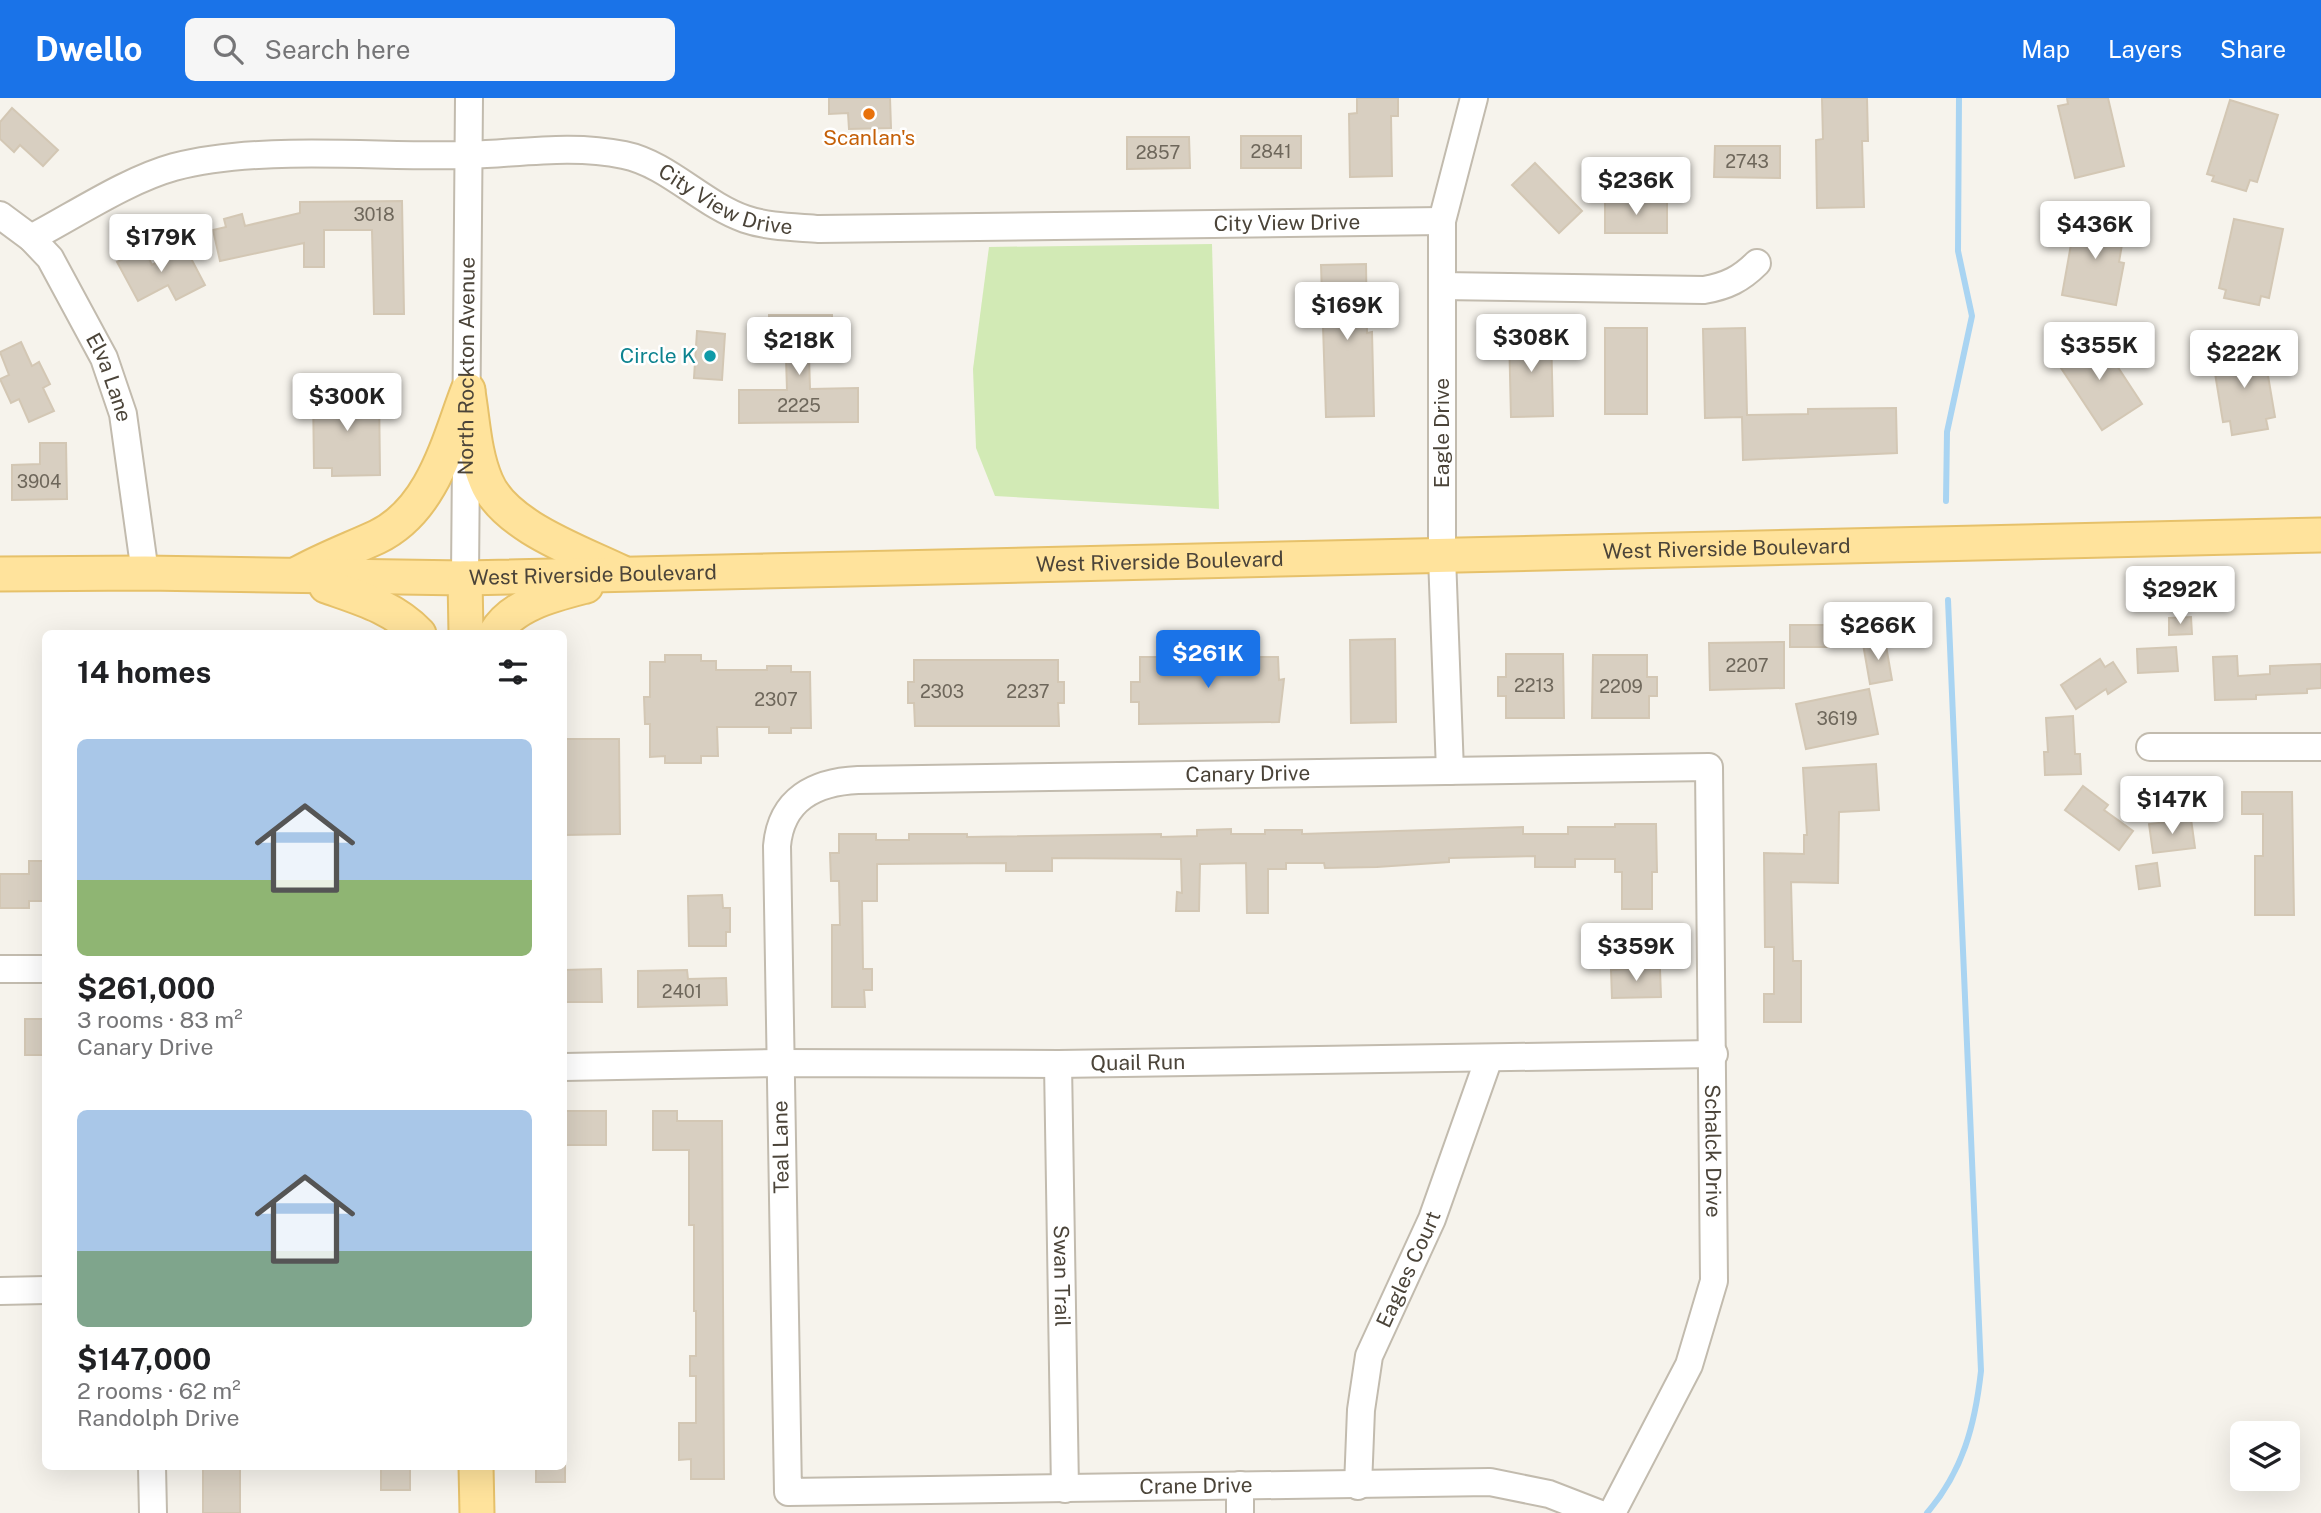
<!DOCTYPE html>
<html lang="en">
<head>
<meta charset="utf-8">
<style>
  :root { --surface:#fff; --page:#f6f6f6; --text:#202124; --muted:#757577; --accent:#1a73e8 }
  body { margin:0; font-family:"Public Sans",sans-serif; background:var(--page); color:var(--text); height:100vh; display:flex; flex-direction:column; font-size:26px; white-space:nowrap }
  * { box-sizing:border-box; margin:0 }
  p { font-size:23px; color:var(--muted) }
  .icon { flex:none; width:38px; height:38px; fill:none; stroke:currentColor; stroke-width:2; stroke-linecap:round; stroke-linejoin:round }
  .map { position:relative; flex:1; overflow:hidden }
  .details { position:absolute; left:42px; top:532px; width:525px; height:840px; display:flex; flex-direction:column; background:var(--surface); border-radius:10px; box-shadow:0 7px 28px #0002 }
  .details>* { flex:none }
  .controls { position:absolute; left:2230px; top:1323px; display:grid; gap:14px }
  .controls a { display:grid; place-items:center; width:70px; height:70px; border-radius:10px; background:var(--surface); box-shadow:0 7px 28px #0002; font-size:35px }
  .price { position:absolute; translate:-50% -60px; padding:0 16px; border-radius:7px; background:#fff; color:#222; font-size:23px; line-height:46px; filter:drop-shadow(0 2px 4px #0008) }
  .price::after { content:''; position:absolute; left:50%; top:42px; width:21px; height:16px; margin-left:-10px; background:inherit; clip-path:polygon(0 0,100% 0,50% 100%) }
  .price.on { background:var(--accent); color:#fff }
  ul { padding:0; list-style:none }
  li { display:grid; align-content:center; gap:14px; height:371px; padding:0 35px }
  li span { display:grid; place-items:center; height:217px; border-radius:10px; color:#555 }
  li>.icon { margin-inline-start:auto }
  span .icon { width:126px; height:126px; fill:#fffc; stroke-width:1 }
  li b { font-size:30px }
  h2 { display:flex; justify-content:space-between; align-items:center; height:84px; padding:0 35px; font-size:30px }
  header { display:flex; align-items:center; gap:42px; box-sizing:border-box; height:98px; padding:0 35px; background:var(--accent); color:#fff }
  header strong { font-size:33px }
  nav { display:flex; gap:38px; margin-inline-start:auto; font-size:24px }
  .search { width:490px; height:63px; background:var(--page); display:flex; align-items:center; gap:18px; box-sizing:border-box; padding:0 24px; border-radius:10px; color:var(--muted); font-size:26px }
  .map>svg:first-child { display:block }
</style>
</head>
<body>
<header>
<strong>Dwello</strong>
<div class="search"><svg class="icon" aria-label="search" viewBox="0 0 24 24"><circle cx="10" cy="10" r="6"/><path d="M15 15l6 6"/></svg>Search here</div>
<nav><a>Map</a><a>Layers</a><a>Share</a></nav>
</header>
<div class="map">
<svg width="2321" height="1415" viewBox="0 0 2321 1415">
  <rect width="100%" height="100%" fill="#f6f3ec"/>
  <polygon fill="#d2eab5" points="1212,146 1219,411 995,398 976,350 973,271 989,149"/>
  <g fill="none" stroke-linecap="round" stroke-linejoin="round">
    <g stroke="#a9d4f2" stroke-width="6">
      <polyline points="1946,403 1947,334 1972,218 1958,153 1959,0"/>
      <path d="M1927 1415C1963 1373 1975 1327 1981 1273L1948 502"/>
    </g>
  </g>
  <g fill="#d8cfc1" stroke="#d3c7b4" stroke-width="2">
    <polygon points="829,0 890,0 891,30 849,31 848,15 829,16"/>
    <polygon points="1357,0 1398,0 1398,18 1391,18 1392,78 1350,79 1349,16 1357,15"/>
    <polygon points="1822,0 1867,0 1868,43 1862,43 1864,109 1817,110 1816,42 1823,41"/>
    <polygon points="2067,0 2108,0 2124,68 2075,80 2058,8 2068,6"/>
    <polygon points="2230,2 2278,17 2257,84 2250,82 2246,93 2212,83 2214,78 2207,76"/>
    <polygon points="12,10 58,52 43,68 20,47 14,54 0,41 0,24"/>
    <rect x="1241" y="38" width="60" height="32"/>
    <polygon points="1127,39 1189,39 1190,70 1127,71"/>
    <polygon points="1715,48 1780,48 1780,80 1714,79"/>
    <polygon points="1535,65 1582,113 1559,135 1512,87"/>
    <polygon points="1667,102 1667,135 1605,135 1605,103"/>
    <polygon points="402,103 404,216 374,216 372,132 324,132 324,169 304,169 304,145 220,163 213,132 226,129 224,121 242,116 245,128 300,115 300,104"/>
    <polygon points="2085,117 2119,123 2117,134 2124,135 2119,164 2124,165 2116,207 2062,197 2075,124 2083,126"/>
    <polygon points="2234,121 2283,131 2269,200 2261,198 2259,207 2224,200 2226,192 2219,190"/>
    <polygon points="185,149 205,187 176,202 168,187 138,203 117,164 144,150 152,167"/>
    <polygon points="1366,166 1367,235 1372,234 1374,318 1326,319 1321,167"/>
    <polygon points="769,217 832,217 832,260 809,259 810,291 858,290 858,324 739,325 739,292 787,292 786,260 769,260"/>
    <rect x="1605" y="230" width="42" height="86"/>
    <polygon points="1745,230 1747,317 1808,316 1808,311 1896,310 1897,355 1743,362 1742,319 1705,320 1703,231"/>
    <polygon points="697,233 725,236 722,282 694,280"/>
    <polygon points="1551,234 1553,318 1511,319 1509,235"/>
    <polygon points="2090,237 2097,247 2102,245 2142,306 2102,332 2059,267 2065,263 2061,255"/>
    <polygon points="21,244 32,268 39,264 50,286 43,290 54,313 29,324 19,301 11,305 0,281 9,277 0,254"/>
    <polygon points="2263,248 2275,319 2266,321 2268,331 2232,337 2230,323 2223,324 2212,257"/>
    <polygon points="379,293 380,377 332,378 332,370 314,370 313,294"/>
    <polygon points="40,345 66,345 67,401 12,402 12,367 40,366"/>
    <polygon points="2191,519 2192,536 2169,537 2169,520"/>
    <rect x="1790" y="527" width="60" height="22"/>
    <polygon points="1395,541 1396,624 1351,625 1350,542"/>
    <polygon points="1885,542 1892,582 1870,586 1863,546"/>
    <polygon points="1784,544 1784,590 1710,592 1709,545"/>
    <polygon points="2176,549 2178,573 2138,575 2137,551"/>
    <polygon points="1506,556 1563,556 1564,620 1506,620 1506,598 1498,598 1498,579 1506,579"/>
    <polygon points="665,557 701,557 701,563 716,563 716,572 767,572 767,568 791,568 791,574 810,574 811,630 791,630 791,635 769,635 769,629 717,629 718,658 701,658 701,665 665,665 665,658 650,659 650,626 645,626 644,599 650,599 650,564 665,564"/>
    <polygon points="1593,557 1647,557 1647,579 1657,579 1657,598 1649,598 1649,620 1592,620"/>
    <polygon points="2237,558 2238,578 2270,576 2270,568 2321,566 2321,590 2307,591 2307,595 2256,597 2256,601 2215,602 2213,559"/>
    <polygon points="1140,559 1278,559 1279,582 1284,581 1279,624 1139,626 1139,604 1131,604 1131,584 1140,584"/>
    <polygon points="2100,561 2105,569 2113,564 2126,584 2108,596 2106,591 2076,611 2061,587"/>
    <polygon points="914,562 1058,562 1058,584 1064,584 1064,605 1058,605 1059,628 915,628 914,605 908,605 908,584 914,584"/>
    <polygon points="1869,591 1878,636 1806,651 1796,606"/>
    <polygon points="2073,618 2075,656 2080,656 2081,676 2045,677 2044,654 2048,654 2046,620"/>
    <polygon points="564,641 619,641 620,736 564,737"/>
    <polygon points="1876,666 1879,712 1839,714 1838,785 1791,784 1793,863 1801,863 1801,924 1764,924 1764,896 1774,896 1774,849 1765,849 1764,755 1804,756 1804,737 1807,737 1803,670"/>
    <polygon points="2083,688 2108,707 2104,712 2133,733 2119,752 2065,712"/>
    <polygon points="2242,694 2292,694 2294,817 2255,817 2255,758 2263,758 2263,716 2242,716"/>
    <polygon points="2191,721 2195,750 2153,755 2149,726"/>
    <polygon points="1615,726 1656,726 1657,774 1652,774 1652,811 1622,811 1622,774 1615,774 1615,761 1575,761 1575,769 1535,769 1535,758 1449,760 1449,764 1377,769 1325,770 1324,765 1286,765 1286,771 1268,771 1268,815 1247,815 1246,765 1200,766 1199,813 1176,813 1177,794 1182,795 1181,761 1052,760 1052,773 1006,773 1006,765 877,766 877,803 862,803 863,871 872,871 872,892 864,892 865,909 832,909 832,827 840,827 839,783 831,783 830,755 839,755 839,736 876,736 876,742 909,742 909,736 967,736 967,739 1161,736 1161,739 1197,738 1197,732 1231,731 1231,736 1265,736 1265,732 1302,732 1302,736 1523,729 1523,736 1568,736 1568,729 1615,729"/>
    <polygon points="29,763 46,763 46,803 29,803 29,810 0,810 0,776 29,776"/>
    <polygon points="2157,765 2160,788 2139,791 2136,768"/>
    <polygon points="722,797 723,810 730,810 730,834 726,834 726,848 689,848 688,798"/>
    <polygon points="1644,870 1660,871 1661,899 1612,900 1611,872"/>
    <polygon points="601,871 602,904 564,904 564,872"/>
    <polygon points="687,872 688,881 726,880 727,907 638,909 638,873"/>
    <rect x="25" y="921" width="21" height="36"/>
    <rect x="564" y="1013" width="42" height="34"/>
    <polygon points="653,1013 677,1013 677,1023 722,1023 724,1381 691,1381 691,1361 679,1362 679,1325 696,1325 696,1278 690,1278 690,1258 696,1258 696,1213 694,1213 694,1127 689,1127 689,1052 653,1052"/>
    <rect x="203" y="1368" width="37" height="47"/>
    <rect x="381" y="1368" width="29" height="24"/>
    <rect x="536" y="1368" width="29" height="16"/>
  </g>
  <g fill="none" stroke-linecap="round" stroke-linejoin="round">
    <defs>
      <g id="minor">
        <path id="s1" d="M0 117 31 140 50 160 104 260 123 316 145 475"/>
        <path id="s2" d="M31 140C75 117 127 82 174 69 262 46 378 60 470 57 521 55 573 46 624 57 668 66 702 106 745 121 768 129 795 129 819 131L1442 123"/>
        <path d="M1442 188 1704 192C1727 188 1741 181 1757 165"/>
        <path id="s3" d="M465 480 469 0"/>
        <polyline points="2150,649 2321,649"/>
        <polyline points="1450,673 1442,459 1442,123 1474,0"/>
        <polyline points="0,871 46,871"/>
        <path id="s4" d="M1058 966 1065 1391"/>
        <path id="s5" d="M564 969 779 965 1058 966 1714 956"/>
        <polyline points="0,1193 46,1192"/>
        <polyline points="152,1368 153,1415"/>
        <polyline points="1240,1387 1240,1415"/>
        <path id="s6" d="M1358 1388 1361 1312 1369 1258 1432 1121 1489 960"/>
        <path id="s7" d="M1598 1415 1549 1396 1490 1384 788 1394 777 748C781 701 815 684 858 682L1709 669 1714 1183 1689 1267 1612 1415"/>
      </g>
      <g id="major">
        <path d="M468 294C473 323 474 355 486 383 504 428 580 454 621 474"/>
        <path d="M299 475C324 461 351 451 377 439 433 412 448 344 468 292"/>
        <path id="s8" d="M0 476 145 475 465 480 2321 437"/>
        <polyline points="465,480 466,536"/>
        <path d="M326 488C360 500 393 509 419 536"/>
        <path d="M495 536C512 506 555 496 586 488"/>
        <polyline points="476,1368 477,1415"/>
      </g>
    </defs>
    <use href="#minor" stroke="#c2bbae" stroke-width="30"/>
    <use href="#major" stroke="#e6c16a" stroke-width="37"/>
    <use href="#minor" stroke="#fff" stroke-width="26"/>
    <use href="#major" stroke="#ffe39c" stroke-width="33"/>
  </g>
  <circle fill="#e8710a" stroke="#fff" stroke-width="2.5" cx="869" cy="16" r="7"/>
  <circle fill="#0f9aa8" stroke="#fff" stroke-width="2.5" cx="710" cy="258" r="7"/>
  <g text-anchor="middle" stroke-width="5" stroke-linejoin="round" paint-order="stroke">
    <g font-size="18" fill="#6e675b">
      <text x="1271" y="60">2841</text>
      <text x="1158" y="61">2857</text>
      <text x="1747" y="70">2743</text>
      <text x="374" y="123">3018</text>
      <text x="799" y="314">2225</text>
      <text x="39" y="390">3904</text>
      <text x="1747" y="574">2207</text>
      <text x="1534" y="594">2213</text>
      <text x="1621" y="595">2209</text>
      <text x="942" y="600">2303</text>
      <text x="1028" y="600">2237</text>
      <text x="776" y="608">2307</text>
      <text x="1837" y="627">3619</text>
      <text x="682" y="900">2401</text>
    </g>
    <g font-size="21" fill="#c56008" stroke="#fff">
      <text x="869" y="47">Scanlan's</text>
    </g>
    <g font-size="21" fill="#4b4439" stroke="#fff">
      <text dy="7" stroke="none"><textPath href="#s2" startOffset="724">City View Drive</textPath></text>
      <text dy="7" stroke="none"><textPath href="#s2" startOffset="1292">City View Drive</textPath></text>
      <text dy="7" stroke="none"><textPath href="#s3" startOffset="212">North Rockton Avenue</textPath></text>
      <text dy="7" stroke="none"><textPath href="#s1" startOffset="200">Elva Lane</textPath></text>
      <text transform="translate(1442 335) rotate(-90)" y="7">Eagle Drive</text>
      <text dy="7" stroke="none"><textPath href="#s8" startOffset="1727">West Riverside Boulevard</textPath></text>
      <text dy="7" stroke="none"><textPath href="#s8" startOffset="1160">West Riverside Boulevard</textPath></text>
      <text dy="7" stroke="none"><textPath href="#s8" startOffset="593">West Riverside Boulevard</textPath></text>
      <text dy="7" stroke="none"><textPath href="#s7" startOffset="1967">Canary Drive</textPath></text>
      <text dy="7" stroke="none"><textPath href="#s5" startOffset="574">Quail Run</textPath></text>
      <text transform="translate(781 1049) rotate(-91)" y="7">Teal Lane</text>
      <text dy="7" stroke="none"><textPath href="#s7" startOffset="2812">Schalck Drive</textPath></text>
      <text dy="7" stroke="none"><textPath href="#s6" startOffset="226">Eagles Court</textPath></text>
      <text dy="7" stroke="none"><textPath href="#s4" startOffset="212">Swan Trail</textPath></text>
      <text transform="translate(1196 1388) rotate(-1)" y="7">Crane Drive</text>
    </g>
    <g font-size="21" fill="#0d838f" stroke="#fff" text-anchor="end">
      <text x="696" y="265">Circle K</text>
    </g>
  </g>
</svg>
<div class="controls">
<a><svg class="icon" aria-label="layers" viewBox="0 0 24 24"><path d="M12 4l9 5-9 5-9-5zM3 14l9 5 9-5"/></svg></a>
</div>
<b class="price" style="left:1636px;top:119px">$236K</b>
<b class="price" style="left:2095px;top:163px">$436K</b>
<b class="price" style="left:161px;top:176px">$179K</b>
<b class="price" style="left:1347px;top:244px">$169K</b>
<b class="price" style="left:1531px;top:276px">$308K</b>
<b class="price" style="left:799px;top:279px">$218K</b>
<b class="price" style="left:2099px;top:284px">$355K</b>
<b class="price" style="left:2244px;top:292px">$222K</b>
<b class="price" style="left:347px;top:335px">$300K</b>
<b class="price" style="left:2180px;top:528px">$292K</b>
<b class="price" style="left:1878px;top:564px">$266K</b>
<b class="price on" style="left:1208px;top:592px">$261K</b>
<b class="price" style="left:2172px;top:738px">$147K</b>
<b class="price" style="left:1636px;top:885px">$359K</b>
<section class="details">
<h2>14 homes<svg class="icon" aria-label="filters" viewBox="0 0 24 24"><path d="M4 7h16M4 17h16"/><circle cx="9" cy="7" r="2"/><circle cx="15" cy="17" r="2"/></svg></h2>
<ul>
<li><span style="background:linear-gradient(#a9c7e8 65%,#8fb573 0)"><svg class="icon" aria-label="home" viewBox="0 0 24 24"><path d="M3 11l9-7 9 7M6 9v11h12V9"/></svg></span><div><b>$261,000</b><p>3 rooms · 83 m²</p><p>Canary Drive</p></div></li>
<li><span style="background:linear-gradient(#a9c7e8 65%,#7fa58c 0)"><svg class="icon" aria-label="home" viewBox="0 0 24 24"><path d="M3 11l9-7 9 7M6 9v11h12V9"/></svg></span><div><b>$147,000</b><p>2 rooms · 62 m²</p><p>Randolph Drive</p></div></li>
</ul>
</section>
</div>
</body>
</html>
